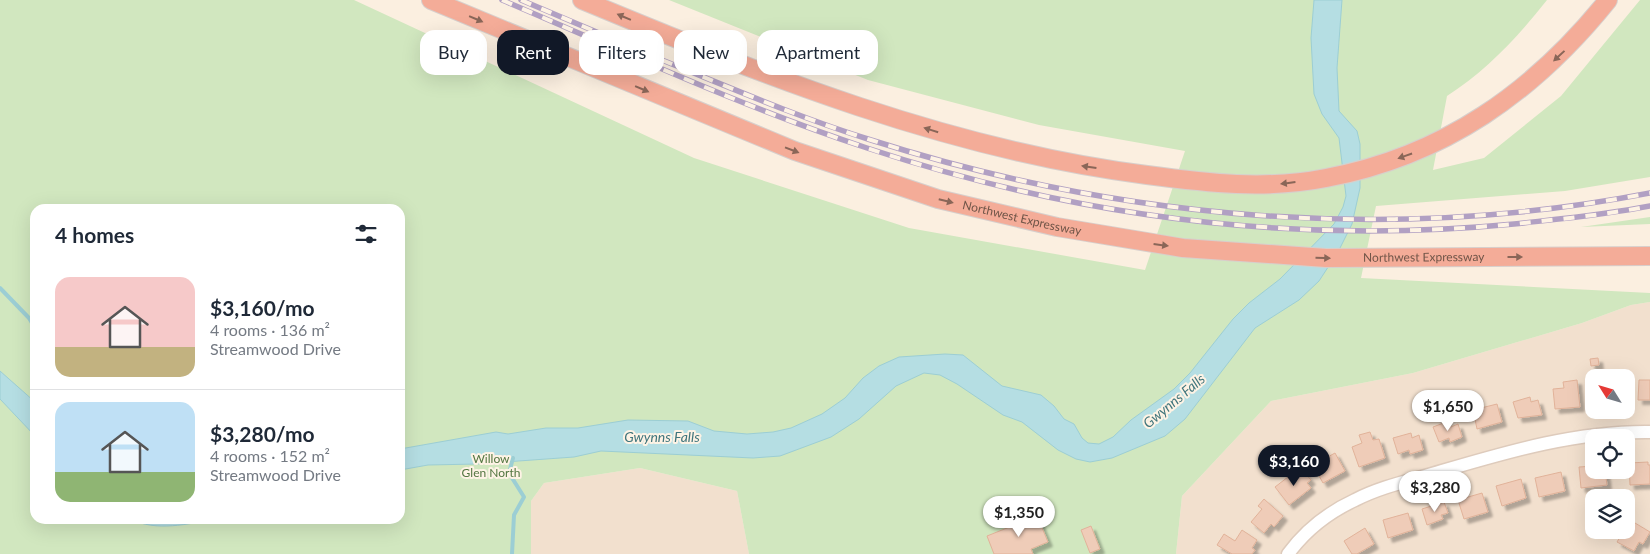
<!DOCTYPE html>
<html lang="en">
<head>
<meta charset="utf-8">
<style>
  :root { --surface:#fff; --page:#f6f6f7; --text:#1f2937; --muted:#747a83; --line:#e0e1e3; --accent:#111827 }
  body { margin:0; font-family:Lato,sans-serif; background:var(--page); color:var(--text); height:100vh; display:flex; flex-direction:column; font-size:19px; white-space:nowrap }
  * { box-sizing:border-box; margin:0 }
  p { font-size:16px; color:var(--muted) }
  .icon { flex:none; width:28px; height:28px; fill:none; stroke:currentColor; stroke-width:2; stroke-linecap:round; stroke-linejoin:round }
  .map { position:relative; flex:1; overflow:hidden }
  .drawer { position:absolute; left:30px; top:204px; width:375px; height:320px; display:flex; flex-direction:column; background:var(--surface); border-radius:15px; box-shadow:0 5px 20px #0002 }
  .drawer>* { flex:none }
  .guide { position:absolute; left:420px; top:30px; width:475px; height:45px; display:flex; gap:10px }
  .needle { width:32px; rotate:307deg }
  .buttons { position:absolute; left:1585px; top:369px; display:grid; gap:10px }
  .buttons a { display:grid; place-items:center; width:50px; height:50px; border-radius:10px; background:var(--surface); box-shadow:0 5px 20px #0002; font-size:25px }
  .price { position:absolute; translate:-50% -42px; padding:0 11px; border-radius:18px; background:#fff; color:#222; font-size:16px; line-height:32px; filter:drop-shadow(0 1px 2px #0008) }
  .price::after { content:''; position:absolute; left:50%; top:30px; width:15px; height:11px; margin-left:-8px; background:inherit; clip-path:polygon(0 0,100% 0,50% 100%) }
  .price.current { background:var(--accent); color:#fff }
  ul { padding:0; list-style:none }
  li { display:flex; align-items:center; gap:15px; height:125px; padding:0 25px }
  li+li { border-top:1px solid var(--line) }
  li span { display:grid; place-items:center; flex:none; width:140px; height:100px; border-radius:15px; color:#555 }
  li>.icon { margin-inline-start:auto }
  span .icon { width:60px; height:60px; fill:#fffc; stroke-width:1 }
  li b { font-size:21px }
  h2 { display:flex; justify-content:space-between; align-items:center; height:60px; padding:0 25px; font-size:21px }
  .chip { padding:0 18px; border-radius:15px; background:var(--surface); box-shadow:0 5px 20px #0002; font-size:18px; line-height:45px }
  .chip.current { background:var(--accent); color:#fff }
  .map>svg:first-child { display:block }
</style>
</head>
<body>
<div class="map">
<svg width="1650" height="554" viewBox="0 0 1650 554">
  <defs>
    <filter id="shadow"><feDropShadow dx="4.5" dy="4.5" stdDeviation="1" flood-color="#0004"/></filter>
  </defs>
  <rect width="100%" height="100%" fill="#fbefe0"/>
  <g fill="#f2e0ce" fill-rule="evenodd">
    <path d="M1650 302V554H1176L1182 496 1271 401 1413 373 1582 323 1631 305ZM1594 378H1626V410H1594ZM1594 438H1626V470H1594ZM1594 498H1626V530H1594Z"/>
    <polygon points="640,468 737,491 749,554 531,554 531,501 544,483"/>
  </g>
  <g fill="#d1e7bf" fill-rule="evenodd">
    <path d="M0 0H354L694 158 909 228 1145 270 1185 151 1039 125 868 80 669 0H1547C1518 37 1486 71 1447 96L1433 170 1484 158 1561 96 1640 0H1650V177L1565 191 1376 206 1361 278 1650 293V302L1631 305 1582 323 1413 373 1271 401 1182 496 1176 554H749L737 491 640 468 544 483 531 501V554H0ZM35 209H400V519H35Z"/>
    <polygon points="1650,217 1650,224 1581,227"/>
  </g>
  <g fill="#b5dee3" stroke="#9cced4">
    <polygon points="1314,0 1342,0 1337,68 1339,111 1357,131 1360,144 1360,188 1352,224 1338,252 1319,281 1299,300 1255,328 1185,419 1165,436 1112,458 1090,462 1076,459 1058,450 1022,422 1003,415 957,384 940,375 924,373 896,386 859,419 831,437 780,456 753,458 601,451 574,457 477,464 428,465 400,470 400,449 496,432 508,434 546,428 578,428 628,420 688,421 714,431 747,434 773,432 791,428 822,414 845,398 863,378 879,366 899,357 945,354 963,355 1002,386 1041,395 1054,406 1064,419 1074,424 1082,438 1088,443 1099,444 1113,437 1131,420 1174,389 1190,373 1233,319 1249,303 1280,279 1334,224 1343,207 1346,196 1339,138 1322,114 1314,94 1311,38"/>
    <polygon points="0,371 35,402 35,436 0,399"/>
    <path d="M130 519H216C187 524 157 532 130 519Z"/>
  </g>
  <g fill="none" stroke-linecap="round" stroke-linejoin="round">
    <g stroke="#9cced4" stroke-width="4">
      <polyline points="0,288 29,318 35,328"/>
      <polyline points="512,554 514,515 524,497 509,473 513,458"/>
    </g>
  </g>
  <g fill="#efccb8" stroke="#e1b299" filter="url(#shadow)">
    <polygon points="1598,358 1599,365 1591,366 1590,359"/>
    <polygon points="1577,380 1580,407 1555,409 1553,389 1564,388 1563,382"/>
    <polygon points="1639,380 1650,380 1650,400 1638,400"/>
    <polygon points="1530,397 1531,402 1538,400 1542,415 1518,418 1513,402"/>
    <polygon points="1497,404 1502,422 1477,429 1473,410"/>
    <polygon points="1449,421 1451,427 1458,424 1462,437 1450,442 1449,438 1439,442 1433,427"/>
    <polygon points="1370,432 1373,440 1379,439 1385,458 1359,467 1352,447 1362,443 1359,435"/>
    <polygon points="1411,433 1412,438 1419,435 1423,450 1410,454 1409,450 1398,454 1393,438"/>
    <polygon points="1335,453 1345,471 1323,483 1313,465"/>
    <polygon points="1648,462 1648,465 1650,465 1650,484 1630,485 1629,463"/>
    <polygon points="1594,466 1594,470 1605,470 1607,485 1581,488 1579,467"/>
    <polygon points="1297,470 1301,475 1304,472 1311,480 1307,483 1311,488 1289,505 1275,487"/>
    <polygon points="1561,472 1565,491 1539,497 1535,478"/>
    <polygon points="1521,479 1526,498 1502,506 1496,486"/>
    <polygon points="1482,493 1488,512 1464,519 1458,500"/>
    <polygon points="1264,499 1283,516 1274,527 1271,524 1264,533 1251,522 1262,509 1258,506"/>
    <polygon points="1444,502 1448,513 1441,515 1443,519 1427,525 1422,509"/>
    <polygon points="1408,513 1413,530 1388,538 1383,520"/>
    <polygon points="1037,516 1048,542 1031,549 1033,554 994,554 987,536"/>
    <polygon points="1630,520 1650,532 1643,544 1639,542 1634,551 1617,542"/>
    <polygon points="1091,526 1100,549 1090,553 1081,530"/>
    <polygon points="1365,528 1374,544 1357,554 1352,554 1344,541"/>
    <polygon points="1242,530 1257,540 1252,548 1255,550 1252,554 1232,554 1217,545 1224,534 1235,541"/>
  </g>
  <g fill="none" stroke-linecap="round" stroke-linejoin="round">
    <defs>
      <path id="minor" d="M1288 554C1305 531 1329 512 1355 500 1382 486 1413 480 1442 471 1510 451 1578 431 1650 432"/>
      <g id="highway">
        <path id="s1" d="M431 0 795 151 938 199 1057 227 1183 248 1326 258 1650 256"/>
        <path d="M582 0C765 76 949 150 1147 175 1207 183 1266 190 1326 178 1444 156 1534 92 1608 0"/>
      </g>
    </defs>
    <use href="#minor" stroke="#decbbc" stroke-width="15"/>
    <use href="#highway" stroke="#d7cfcc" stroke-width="20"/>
    <use href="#minor" stroke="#fff" stroke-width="12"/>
    <use href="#highway" stroke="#f4ac98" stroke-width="18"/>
    <defs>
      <g id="rail">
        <path d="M502 0C622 51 742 107 867 148 1076 217 1294 245 1514 224 1559 219 1605 215 1650 206"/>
        <polyline points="521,0 639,50"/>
        <path d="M662 60C731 88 800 118 871 140 1122 220 1391 243 1650 193"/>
      </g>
    </defs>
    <use href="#rail" stroke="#b1a0c3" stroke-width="5.5"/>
    <use href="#rail" stroke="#fef3e5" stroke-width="4" stroke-dasharray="11" stroke-linecap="butt"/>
  </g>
  <defs><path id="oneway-solid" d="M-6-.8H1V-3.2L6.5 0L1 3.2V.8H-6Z" transform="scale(1.25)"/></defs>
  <g fill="#8a6658">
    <use href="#oneway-solid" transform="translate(624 17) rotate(-157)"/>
    <use href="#oneway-solid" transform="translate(476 19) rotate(23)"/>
    <use href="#oneway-solid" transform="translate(1559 56) rotate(137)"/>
    <use href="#oneway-solid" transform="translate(642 89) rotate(23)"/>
    <use href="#oneway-solid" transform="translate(931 130) rotate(-163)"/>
    <use href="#oneway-solid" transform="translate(792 150) rotate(21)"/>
    <use href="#oneway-solid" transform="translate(1405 156) rotate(161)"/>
    <use href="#oneway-solid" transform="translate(1089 167) rotate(-172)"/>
    <use href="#oneway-solid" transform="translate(1288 183) rotate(173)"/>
    <use href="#oneway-solid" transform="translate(946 201) rotate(14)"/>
    <use href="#oneway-solid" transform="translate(1161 245) rotate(7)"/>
    <use href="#oneway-solid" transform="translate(1515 257)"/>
    <use href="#oneway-solid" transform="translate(1323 258) rotate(2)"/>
  </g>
  <g text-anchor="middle" stroke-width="4" stroke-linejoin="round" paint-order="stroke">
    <g font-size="12" fill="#705548" stroke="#fef3e5">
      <text dy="4" stroke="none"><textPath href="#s1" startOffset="631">Northwest Expressway</textPath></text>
      <text dy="4" stroke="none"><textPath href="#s1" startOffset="1036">Northwest Expressway</textPath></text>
    </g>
    <g font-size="12" fill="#537641" stroke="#fef3e5">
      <text x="491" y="463">Willow<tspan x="491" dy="14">Glen North</tspan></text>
    </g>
    <g font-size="14" font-style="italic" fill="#40757c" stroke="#fef3e5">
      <text transform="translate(1174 401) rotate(-40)" y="5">Gwynns Falls</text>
      <text x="662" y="442">Gwynns Falls</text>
    </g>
  </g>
</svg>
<div class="buttons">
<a><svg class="needle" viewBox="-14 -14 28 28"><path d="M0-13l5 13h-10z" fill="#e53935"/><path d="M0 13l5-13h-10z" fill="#747a83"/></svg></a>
<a><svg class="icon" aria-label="locate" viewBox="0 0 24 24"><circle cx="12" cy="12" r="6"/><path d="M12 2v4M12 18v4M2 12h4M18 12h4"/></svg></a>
<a><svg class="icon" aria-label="layers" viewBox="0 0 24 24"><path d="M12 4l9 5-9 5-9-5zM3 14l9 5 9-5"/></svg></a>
</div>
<b class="price" style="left:1448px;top:432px">$1,650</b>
<b class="price current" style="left:1294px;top:487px">$3,160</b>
<b class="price" style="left:1435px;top:513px">$3,280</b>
<b class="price" style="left:1019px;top:538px">$1,350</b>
<div class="guide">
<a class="chip">Buy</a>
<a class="chip current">Rent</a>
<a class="chip">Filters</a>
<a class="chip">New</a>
<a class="chip">Apartment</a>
</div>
<section class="drawer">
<h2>4 homes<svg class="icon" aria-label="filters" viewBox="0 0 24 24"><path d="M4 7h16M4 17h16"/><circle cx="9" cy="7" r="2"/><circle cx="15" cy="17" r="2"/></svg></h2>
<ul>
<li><span style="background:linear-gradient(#f6c9c9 70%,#c2b280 0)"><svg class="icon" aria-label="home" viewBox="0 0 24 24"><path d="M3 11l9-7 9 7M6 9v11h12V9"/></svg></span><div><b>$3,160/mo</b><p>4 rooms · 136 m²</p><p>Streamwood Drive</p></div></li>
<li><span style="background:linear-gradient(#bfe0f5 70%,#8fb573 0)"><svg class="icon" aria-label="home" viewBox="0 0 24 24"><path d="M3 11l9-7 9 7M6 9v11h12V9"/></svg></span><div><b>$3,280/mo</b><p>4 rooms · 152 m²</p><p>Streamwood Drive</p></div></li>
</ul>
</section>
</div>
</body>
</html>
